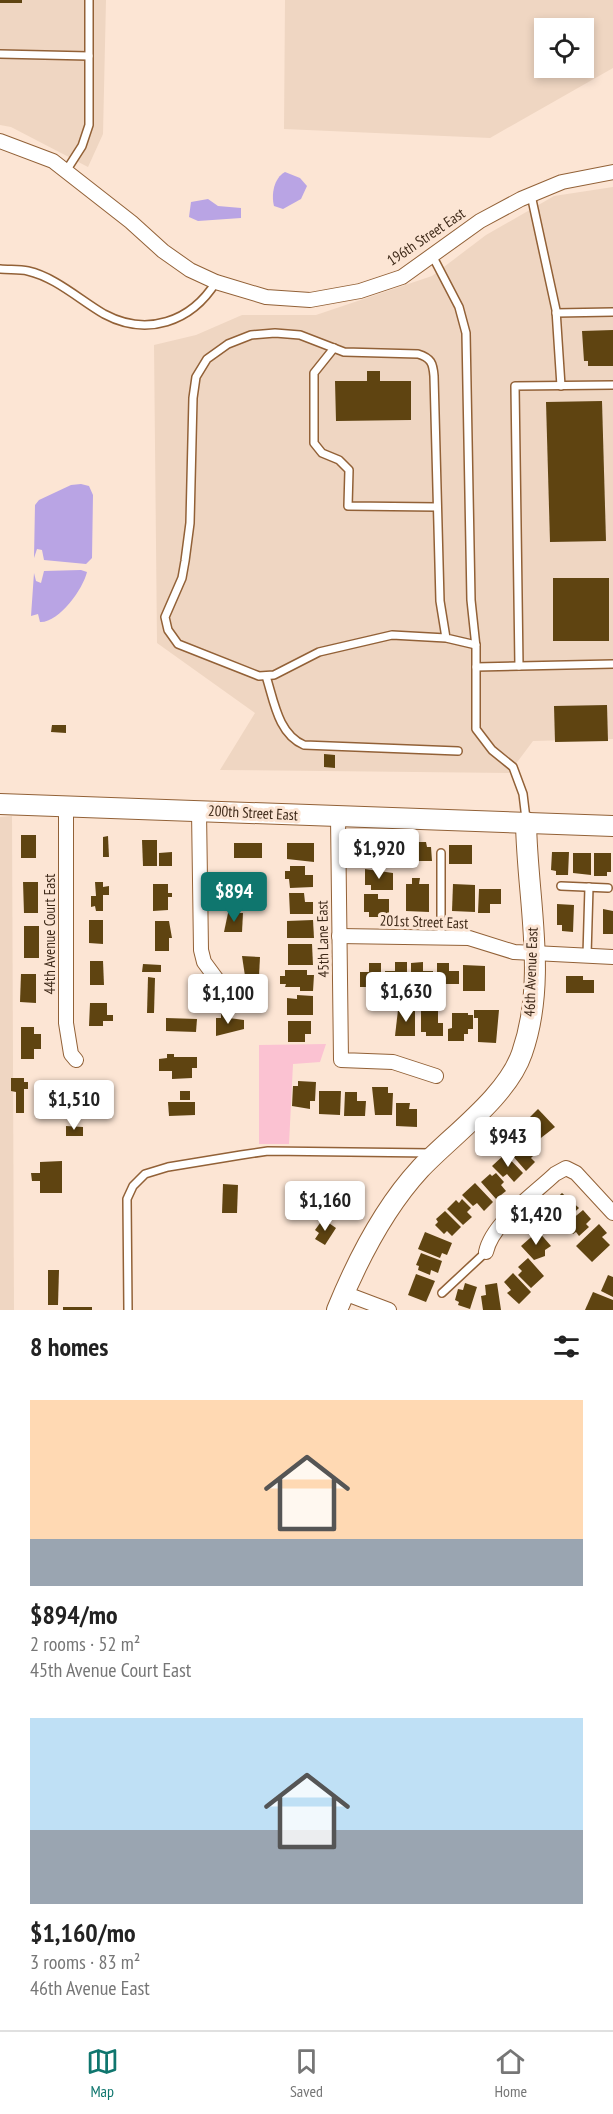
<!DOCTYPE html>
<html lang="en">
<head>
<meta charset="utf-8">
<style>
  :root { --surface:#fff; --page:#f6f6f6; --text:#222; --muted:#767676; --line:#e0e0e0; --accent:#0f766e }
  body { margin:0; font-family:"PT Sans Narrow",sans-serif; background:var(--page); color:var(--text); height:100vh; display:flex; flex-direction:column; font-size:22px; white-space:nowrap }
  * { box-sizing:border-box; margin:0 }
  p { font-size:20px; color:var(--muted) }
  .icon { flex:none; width:33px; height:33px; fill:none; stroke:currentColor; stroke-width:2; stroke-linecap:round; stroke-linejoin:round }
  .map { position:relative; height:1310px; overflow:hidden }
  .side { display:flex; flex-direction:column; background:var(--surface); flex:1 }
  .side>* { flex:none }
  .buttons { position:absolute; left:534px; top:18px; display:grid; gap:12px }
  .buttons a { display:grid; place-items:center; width:60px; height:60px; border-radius:0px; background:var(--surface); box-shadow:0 3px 9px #0003; font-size:30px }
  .price { position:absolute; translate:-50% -51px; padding:0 14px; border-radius:6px; background:#fff; color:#222; font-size:20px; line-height:39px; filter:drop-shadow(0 2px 3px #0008) }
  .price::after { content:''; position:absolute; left:50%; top:36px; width:18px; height:14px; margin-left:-9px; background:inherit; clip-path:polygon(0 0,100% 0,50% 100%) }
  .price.active { background:var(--accent); color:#fff }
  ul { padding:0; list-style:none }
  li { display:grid; align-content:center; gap:12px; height:318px; padding:0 30px }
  li span { display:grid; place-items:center; height:186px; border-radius:0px; color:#555 }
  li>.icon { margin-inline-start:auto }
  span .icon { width:108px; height:108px; fill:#fffc; stroke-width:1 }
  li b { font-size:26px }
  h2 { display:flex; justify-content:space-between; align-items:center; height:72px; padding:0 30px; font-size:26px }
  .dock { display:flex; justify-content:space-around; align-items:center; height:84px; border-top:2px solid var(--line); background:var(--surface); font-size:16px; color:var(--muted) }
  .dock a { display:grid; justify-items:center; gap:3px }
  .dock .active { color:var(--accent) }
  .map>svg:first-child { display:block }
</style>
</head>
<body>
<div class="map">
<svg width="613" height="1310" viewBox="0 0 613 1310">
  <rect width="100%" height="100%" fill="#fce5d4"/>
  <g fill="#efd6c2" fill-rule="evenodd">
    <polygon points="0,0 106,0 103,134 88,167 11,127 0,125"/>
    <path d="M285 0H613V68L490 138 284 129ZM544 28H584V68H544Z"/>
    <polygon points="613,187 613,739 533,741 509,773 220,770 255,713 157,643 154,345 196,335 242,315 316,315 432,276 486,235 554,196"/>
    <polygon points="12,816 14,1310 0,1310 0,817"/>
  </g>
  <polygon fill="#fbc2d2" points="326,1044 320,1062 293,1064 289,1144 259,1144 259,1045"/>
  <g fill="#b9a4e4">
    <path d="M285 172 300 178 307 186 301 199 283 209 274 206C271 194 274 178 285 172Z"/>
    <polygon points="208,199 218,206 241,208 241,218 198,221 189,217 191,202"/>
    <polygon points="81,484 89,486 93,495 92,558 86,564 44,560 42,550 37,549 34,558 35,505 39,500 71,485"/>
    <path d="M81 570 87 572C83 589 59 623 40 622L38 614 31 616 34 573 36 581 41 583 44 571Z"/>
  </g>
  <g fill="#5f4411">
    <rect x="0" y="0" width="22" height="3"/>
    <polygon points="613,330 613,366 588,366 588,361 584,361 582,331"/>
    <polygon points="367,371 380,371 380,381 411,381 411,420 336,421 335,381 367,381"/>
    <polygon points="602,401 606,541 550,542 546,402"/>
    <rect x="553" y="578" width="56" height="63"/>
    <polygon points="607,705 608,741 555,742 554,706"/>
    <polygon points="52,725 66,725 66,733 51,732"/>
    <polygon points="324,754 335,755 335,768 324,767"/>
    <rect x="21" y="835" width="15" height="23"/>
    <polygon points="108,836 109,857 103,857 103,837"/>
    <polygon points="142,840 157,840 157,866 143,866"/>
    <polygon points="390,842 391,860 386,860 386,864 366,865 365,847 370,847 370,843"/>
    <polygon points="408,842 426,842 427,847 431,847 432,861 409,861"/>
    <rect x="234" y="843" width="28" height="15"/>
    <polygon points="287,843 314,843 314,862 287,859"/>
    <rect x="449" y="845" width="23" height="19"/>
    <polygon points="172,852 172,866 159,866 159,853"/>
    <polygon points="552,852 569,852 568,875 556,875 556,871 551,870"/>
    <polygon points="573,853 591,853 591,875 573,873"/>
    <polygon points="594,853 611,853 611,872 607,872 607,876 594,876"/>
    <polygon points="290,866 305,866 305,875 313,875 313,887 290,888 289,879 285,879 285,871 290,871"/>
    <polygon points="365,869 393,873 393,890 371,890 371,885 365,885"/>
    <polygon points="233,873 243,873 243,878 254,878 254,886 219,887 219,880 233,879"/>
    <polygon points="412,878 420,878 419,884 429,884 429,912 406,911 406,884 412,884"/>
    <polygon points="23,882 38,882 38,913 24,913"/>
    <polygon points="95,882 103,882 103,887 109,886 109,895 103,895 103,911 96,911 95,906 91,907 91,896 96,896"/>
    <polygon points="153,884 168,884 168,893 172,893 172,897 168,897 168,910 153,911"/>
    <polygon points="453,884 475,885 475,912 452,911"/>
    <polygon points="479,889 501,889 501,904 490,904 490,913 478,913"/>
    <polygon points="289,893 304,893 305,902 313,902 313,914 290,914"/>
    <polygon points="364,894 378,894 378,899 389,899 389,917 369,917 369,912 364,912"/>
    <polygon points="557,904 574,905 573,932 562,931 562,925 557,925"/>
    <polygon points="603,909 613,911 613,934 603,934"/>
    <polygon points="228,913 243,913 242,932 224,932"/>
    <polygon points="89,920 103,920 103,944 89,943"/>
    <polygon points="313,920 314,938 287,938 287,921"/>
    <polygon points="155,921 169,921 172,938 169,938 169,951 155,951"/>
    <rect x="24" y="926" width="15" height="32"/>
    <polygon points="288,944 312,944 313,965 288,965"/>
    <polygon points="242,956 260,957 259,976 245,976"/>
    <polygon points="90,961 103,961 104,985 90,985"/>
    <polygon points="395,962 407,962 407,986 385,986 385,971 395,971"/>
    <polygon points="423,962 423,971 433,971 433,986 411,986 411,963"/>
    <polygon points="369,963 381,963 381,987 360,987 360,972 369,972"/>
    <polygon points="437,963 449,963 449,971 459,971 459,984 437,984"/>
    <polygon points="143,964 161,965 161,972 142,972"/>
    <polygon points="463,965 485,966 485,991 463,991"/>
    <polygon points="285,970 307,970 307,975 314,975 313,991 300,991 300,987 285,987 286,984 280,984 280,976 285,976"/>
    <polygon points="21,974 36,974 36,1003 20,1002"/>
    <polygon points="566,976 583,976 583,980 594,980 594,993 566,993"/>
    <polygon points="148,977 155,978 154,1013 147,1013"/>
    <polygon points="297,995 313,996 313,1015 287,1015 287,998 297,999"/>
    <polygon points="90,1003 107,1003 107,1015 113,1015 113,1021 103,1021 103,1026 89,1026"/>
    <polygon points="398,1010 415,1010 415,1036 395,1036"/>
    <polygon points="474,1010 499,1010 496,1043 478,1042 478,1018 474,1018"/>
    <polygon points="421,1011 438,1011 438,1023 443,1023 443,1036 426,1036 426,1032 421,1032"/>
    <polygon points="221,1013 229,1013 229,1018 244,1020 244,1029 216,1036 216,1018 221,1018"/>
    <polygon points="452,1013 468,1013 468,1015 473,1015 473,1029 468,1029 468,1034 464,1034 464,1041 448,1041 448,1029 452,1028"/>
    <polygon points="166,1018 197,1019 196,1032 166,1031"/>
    <polygon points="288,1021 311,1021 311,1034 305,1034 305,1042 288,1042"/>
    <polygon points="21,1027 34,1027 34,1034 41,1034 41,1049 34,1049 34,1059 21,1059"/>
    <polygon points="167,1054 174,1054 174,1057 197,1057 197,1068 192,1068 192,1078 172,1079 172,1071 159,1071 159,1059 167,1058"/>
    <polygon points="11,1078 24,1078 24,1082 28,1082 28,1089 24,1089 24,1113 16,1113 16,1092 11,1091"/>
    <polygon points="298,1081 316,1082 315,1101 310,1101 310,1109 292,1106 293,1086 298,1086"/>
    <polygon points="372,1087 388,1087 388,1093 393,1093 392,1115 375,1115"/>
    <rect x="180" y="1091" width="10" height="9"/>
    <polygon points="319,1091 341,1091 340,1115 319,1114"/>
    <polygon points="345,1092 357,1092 357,1101 366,1101 365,1116 344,1116"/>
    <polygon points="168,1102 195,1102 195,1115 169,1116"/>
    <polygon points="396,1103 410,1103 409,1109 417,1109 417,1127 396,1126"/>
    <polygon points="73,1104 95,1104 94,1119 72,1119"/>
    <polygon points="538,1109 555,1127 537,1141 522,1125"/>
    <polygon points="66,1126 83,1127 83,1136 66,1136"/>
    <polygon points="521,1132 539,1150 531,1158 535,1162 526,1171 505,1147"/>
    <polygon points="505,1154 523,1173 514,1182 507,1174 503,1177 492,1166"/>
    <polygon points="62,1161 62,1193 40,1193 40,1181 32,1181 31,1173 40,1173 40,1162"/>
    <polygon points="496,1173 504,1182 501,1185 506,1191 496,1199 481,1182 490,1174 492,1176"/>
    <polygon points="475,1183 493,1202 484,1211 477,1203 473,1206 462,1195"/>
    <polygon points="223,1184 238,1185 237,1213 222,1213"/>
    <polygon points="562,1193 579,1208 564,1222 548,1206"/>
    <polygon points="462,1199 471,1208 467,1212 472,1217 463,1225 447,1209 456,1200 459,1203"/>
    <polygon points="583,1210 591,1219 586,1224 589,1227 579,1236 576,1232 573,1234 565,1225"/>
    <polygon points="445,1211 461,1227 452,1236 447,1231 444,1234 435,1225 438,1222 436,1219"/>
    <polygon points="323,1219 336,1228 325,1245 315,1239 319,1233 315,1230"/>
    <polygon points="599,1224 607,1233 602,1237 610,1245 592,1262 576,1246"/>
    <polygon points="538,1231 551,1246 545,1250 545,1256 534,1260 521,1246"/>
    <polygon points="425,1232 452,1243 447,1255 442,1253 440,1258 418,1249"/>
    <polygon points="421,1253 442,1261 438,1273 431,1270 430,1275 418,1270 419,1266 416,1265"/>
    <polygon points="528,1258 544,1276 531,1288 518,1275 522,1271 518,1267"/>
    <polygon points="48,1270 59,1270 58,1305 48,1305"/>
    <polygon points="513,1273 531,1292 519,1304 507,1293 511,1290 504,1282"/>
    <polygon points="416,1274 435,1281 426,1302 408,1295"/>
    <polygon points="608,1275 613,1277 613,1297 601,1291"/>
    <polygon points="465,1283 477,1287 470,1309 458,1305 459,1302 455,1300 458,1289 463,1290"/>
    <polygon points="497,1283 501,1310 483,1310 481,1296 486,1295 485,1285"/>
    <polygon points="593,1292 613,1300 613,1310 585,1310"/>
    <rect x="63" y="1307" width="29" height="3"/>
  </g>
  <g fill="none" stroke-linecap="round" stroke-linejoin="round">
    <defs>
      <g id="lane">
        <polyline points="0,54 89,56"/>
        <polyline points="66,171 82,146 89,125 89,0"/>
        <polyline points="531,195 556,310 561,386"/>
        <polyline points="433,257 459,307 466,333 471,600 476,647 476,729 492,750 513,767 523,794 526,819"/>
        <path d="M0 269C9 270 19 269 28 271 55 277 80 300 104 314 147 337 191 322 216 282"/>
        <polyline points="556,313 613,312"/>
        <polyline points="334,348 314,373 314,443 322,453 339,460 349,470 348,506 437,507"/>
        <path d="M446 638 440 601 434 376C433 363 431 358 418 354L344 352 300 335 275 333 251 335 228 344 207 359 196 377 193 398 190 523 185 561 182 578 165 617 168 630 178 644 259 676 274 675 319 652 392 635 446 638 476 645"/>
        <polyline points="519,666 515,386 613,385"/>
        <polyline points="476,667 613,664"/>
        <path d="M266 676C274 701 278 734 304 745L458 751"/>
        <polyline points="441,853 441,938"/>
        <polyline points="561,886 608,888"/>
        <polyline points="587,955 589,887"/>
        <polyline points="442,1293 486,1252"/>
        <polyline points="128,1310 127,1199 133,1186 145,1174 168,1167 241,1155 268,1151 431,1153"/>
      </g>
      <g id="street">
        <polyline points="0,141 53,161 131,222 163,251 190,270 216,282 266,297 310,300 360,291 402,277 480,221 521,199 562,182 613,172"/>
        <polyline points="66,806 66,1023 71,1054 76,1060"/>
        <polyline points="199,811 201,950 204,962 218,981"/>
        <polyline points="338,817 341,1060 393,1062 436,1076"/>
        <polyline points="339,936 469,938 514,952 613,957"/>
        <path d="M486 1252C492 1223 534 1194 555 1174L566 1168 576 1173 613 1213"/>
        <polyline points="344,1293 389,1310"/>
      </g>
      <g id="secondary">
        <polyline points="0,804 613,826"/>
        <path d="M337 1310C357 1261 384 1208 420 1169 451 1136 507 1097 522 1053 548 979 527 898 526 822"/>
      </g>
    </defs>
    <use href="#lane" stroke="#926137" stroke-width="10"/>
    <use href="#street" stroke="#926137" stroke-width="16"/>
    <use href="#secondary" stroke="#926137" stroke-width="22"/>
    <use href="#lane" stroke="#fff" stroke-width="7"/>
    <use href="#street" stroke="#fff" stroke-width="14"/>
    <use href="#secondary" stroke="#fff" stroke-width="20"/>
  </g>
  <g text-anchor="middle" stroke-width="6" stroke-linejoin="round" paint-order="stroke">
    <g font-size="15" fill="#3e2918" stroke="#fce5d4">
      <text transform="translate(426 237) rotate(-34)" y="5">196th Street East</text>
      <text transform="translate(253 813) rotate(3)" y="5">200th Street East</text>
      <text transform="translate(424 922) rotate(2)" y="5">201st Street East</text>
      <text transform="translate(50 934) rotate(-90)" y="5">44th Avenue Court East</text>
      <text transform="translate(323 939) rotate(-91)" y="5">45th Lane East</text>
      <text transform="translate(531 972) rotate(-88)" y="5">46th Avenue East</text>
    </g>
  </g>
</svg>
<div class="buttons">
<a><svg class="icon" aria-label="locate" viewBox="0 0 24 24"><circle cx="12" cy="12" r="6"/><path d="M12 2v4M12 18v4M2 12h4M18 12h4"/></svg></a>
</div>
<b class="price" style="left:379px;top:880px">$1,920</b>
<b class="price active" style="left:234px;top:923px">$894</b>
<b class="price" style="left:406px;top:1023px">$1,630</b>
<b class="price" style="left:228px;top:1025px">$1,100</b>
<b class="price" style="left:74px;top:1131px">$1,510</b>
<b class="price" style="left:508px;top:1168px">$943</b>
<b class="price" style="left:325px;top:1232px">$1,160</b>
<b class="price" style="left:536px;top:1246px">$1,420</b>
</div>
<section class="side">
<h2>8 homes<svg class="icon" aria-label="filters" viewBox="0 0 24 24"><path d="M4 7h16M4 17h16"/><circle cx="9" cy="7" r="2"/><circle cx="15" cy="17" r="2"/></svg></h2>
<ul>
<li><span style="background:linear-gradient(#ffd9b3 75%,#9aa5b1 0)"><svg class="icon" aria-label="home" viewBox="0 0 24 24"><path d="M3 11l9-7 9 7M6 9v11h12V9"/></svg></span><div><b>$894/mo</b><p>2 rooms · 52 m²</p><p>45th Avenue Court East</p></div></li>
<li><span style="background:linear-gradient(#bfe0f5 60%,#9aa5b1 0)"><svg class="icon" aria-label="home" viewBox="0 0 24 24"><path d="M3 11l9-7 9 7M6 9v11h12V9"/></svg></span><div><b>$1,160/mo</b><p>3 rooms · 83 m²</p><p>46th Avenue East</p></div></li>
</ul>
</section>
<nav class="dock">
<a class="active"><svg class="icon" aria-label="map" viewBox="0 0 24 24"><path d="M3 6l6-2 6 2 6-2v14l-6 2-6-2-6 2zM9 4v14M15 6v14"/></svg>Map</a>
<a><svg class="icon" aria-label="saved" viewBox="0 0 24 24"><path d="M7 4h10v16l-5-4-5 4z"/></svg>Saved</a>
<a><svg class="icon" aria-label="home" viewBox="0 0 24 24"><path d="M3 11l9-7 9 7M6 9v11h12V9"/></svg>Home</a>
</nav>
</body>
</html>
